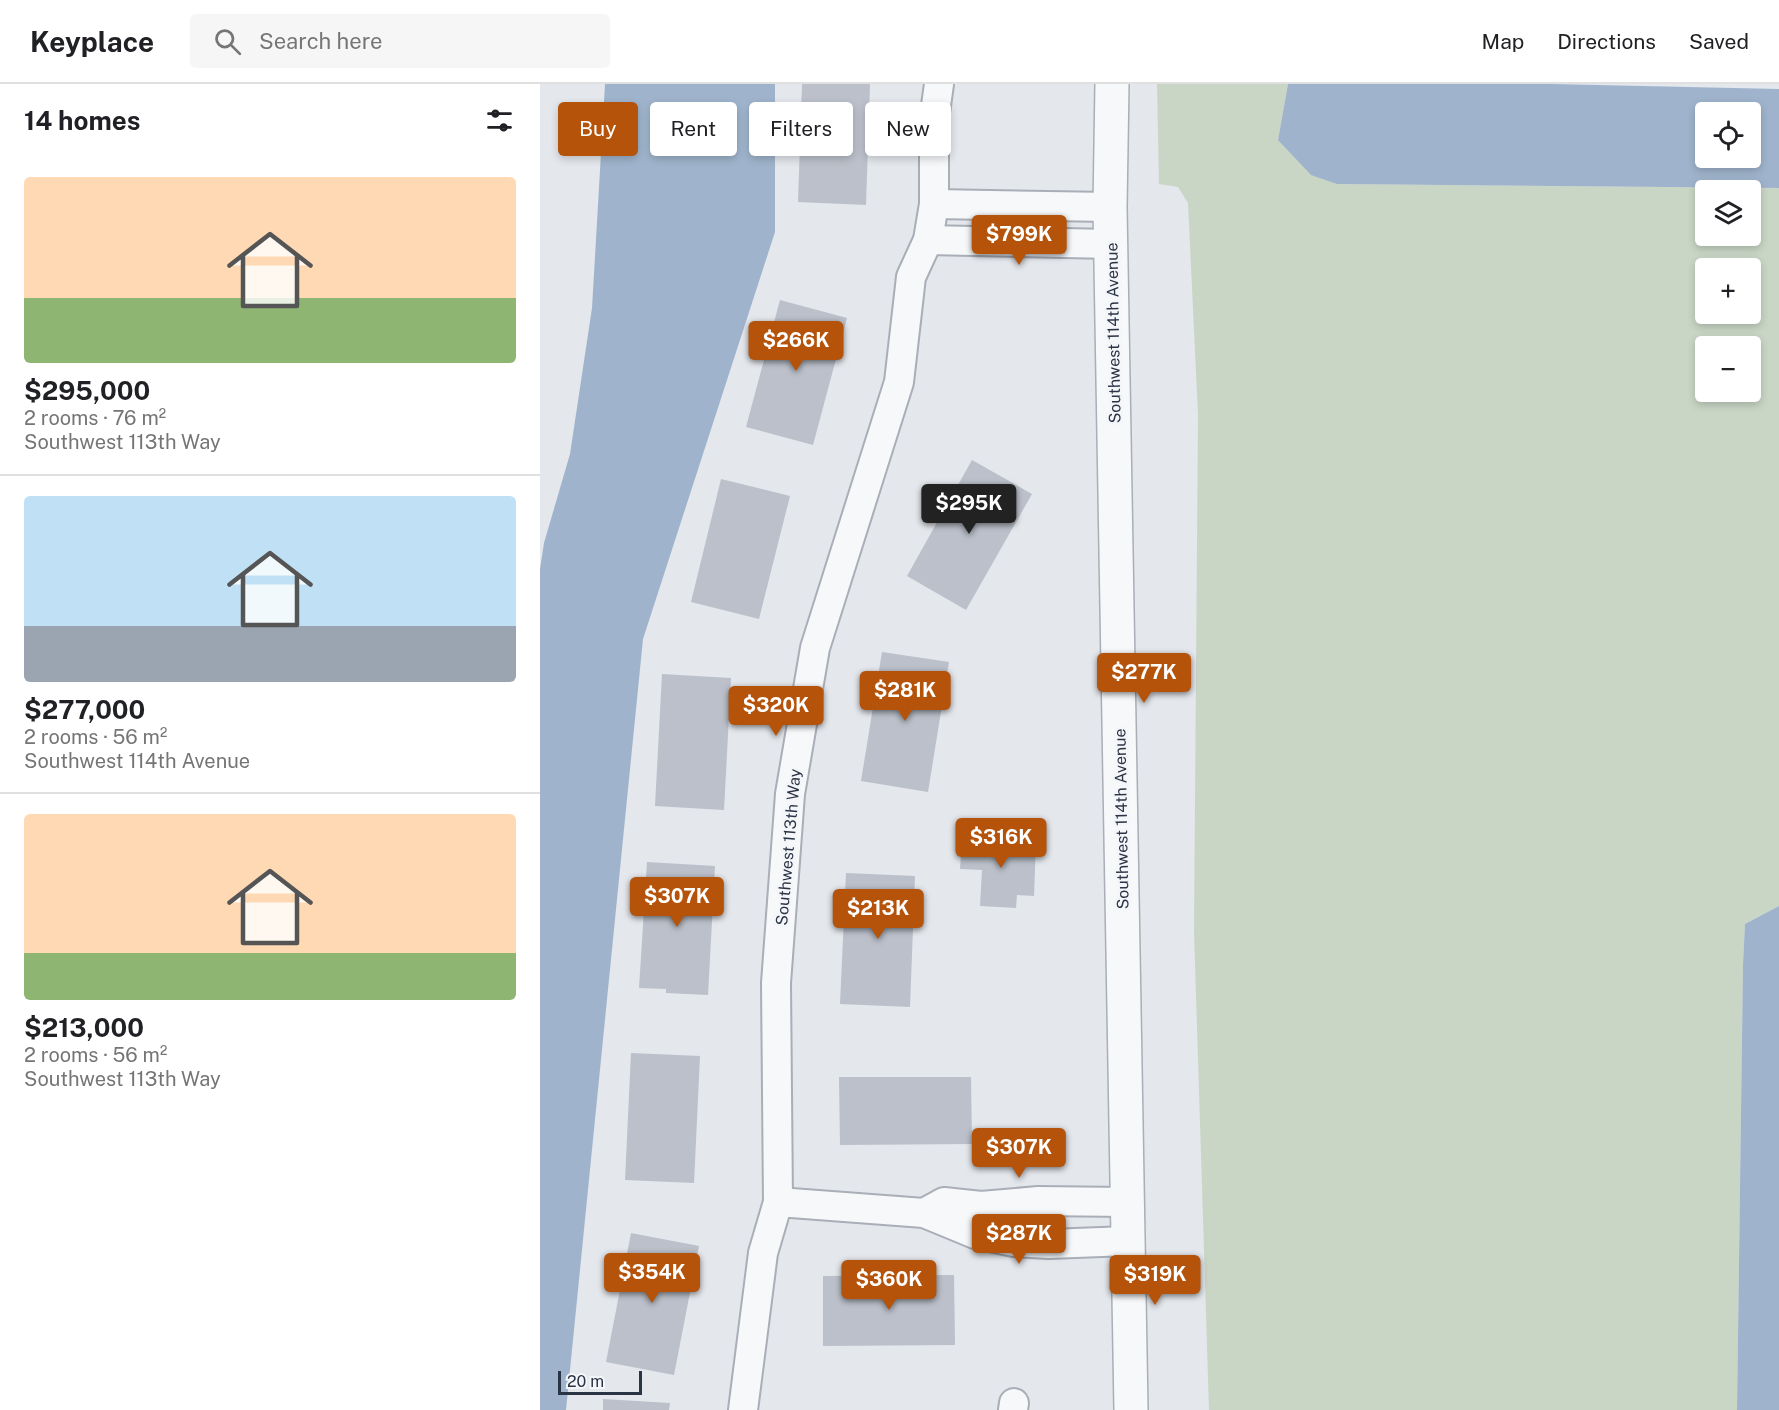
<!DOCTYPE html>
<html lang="en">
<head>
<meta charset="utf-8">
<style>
  :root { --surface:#fff; --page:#f6f6f6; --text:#202124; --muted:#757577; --line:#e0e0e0; --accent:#b45309 }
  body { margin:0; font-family:"Public Sans",sans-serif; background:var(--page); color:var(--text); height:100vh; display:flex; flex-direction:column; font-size:22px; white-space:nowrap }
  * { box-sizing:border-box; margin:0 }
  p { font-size:20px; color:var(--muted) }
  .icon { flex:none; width:33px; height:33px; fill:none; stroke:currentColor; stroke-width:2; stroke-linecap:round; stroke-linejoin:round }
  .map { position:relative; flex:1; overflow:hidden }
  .drawer { display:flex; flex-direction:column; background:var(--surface); width:540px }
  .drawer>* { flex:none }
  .guide { position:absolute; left:18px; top:18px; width:570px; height:54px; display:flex; gap:12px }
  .buttons { position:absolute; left:1155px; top:18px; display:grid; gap:12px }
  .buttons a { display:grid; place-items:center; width:66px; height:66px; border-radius:6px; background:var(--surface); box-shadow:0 3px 9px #0003; font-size:30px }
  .scale { position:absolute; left:18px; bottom:15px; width:84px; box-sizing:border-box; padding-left:6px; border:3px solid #2b3445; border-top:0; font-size:16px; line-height:21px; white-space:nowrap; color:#2b3445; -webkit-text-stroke:4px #f4f6f9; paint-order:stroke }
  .price { position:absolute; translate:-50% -51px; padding:0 14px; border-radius:6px; background:var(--accent); color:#fff; font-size:20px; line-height:39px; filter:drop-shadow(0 2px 3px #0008) }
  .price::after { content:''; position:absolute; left:50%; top:36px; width:18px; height:14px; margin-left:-9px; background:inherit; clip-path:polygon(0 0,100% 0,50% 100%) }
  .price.active { background:#222; color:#fff }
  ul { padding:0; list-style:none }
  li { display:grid; align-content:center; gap:12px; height:318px; padding:0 24px }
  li+li { border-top:2px solid var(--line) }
  li span { display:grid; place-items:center; height:186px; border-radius:6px; color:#555 }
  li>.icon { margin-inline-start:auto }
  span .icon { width:108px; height:108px; fill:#fffc; stroke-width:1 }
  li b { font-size:26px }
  h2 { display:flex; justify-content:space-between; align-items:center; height:72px; padding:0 24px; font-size:26px }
  .tag { padding:0 21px; border-radius:6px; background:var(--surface); box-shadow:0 3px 9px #0003; font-size:21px; line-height:54px }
  .tag.active { background:var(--accent); color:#fff }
  header { display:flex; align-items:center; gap:36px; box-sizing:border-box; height:84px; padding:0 30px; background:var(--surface); border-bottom:2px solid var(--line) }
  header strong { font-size:28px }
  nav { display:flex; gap:33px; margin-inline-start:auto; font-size:21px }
  .search { width:420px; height:54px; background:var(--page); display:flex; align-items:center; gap:15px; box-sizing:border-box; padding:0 21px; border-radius:6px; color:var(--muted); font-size:22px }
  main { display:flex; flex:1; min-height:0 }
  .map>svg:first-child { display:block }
</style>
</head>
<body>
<header>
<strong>Keyplace</strong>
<div class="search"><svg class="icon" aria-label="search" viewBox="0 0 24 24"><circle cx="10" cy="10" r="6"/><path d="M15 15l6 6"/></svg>Search here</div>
<nav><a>Map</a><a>Directions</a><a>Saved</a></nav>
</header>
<main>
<section class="drawer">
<h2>14 homes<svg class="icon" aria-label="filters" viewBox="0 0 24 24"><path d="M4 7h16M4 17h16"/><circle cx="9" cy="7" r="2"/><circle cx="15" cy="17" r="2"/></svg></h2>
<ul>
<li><span style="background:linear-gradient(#ffd9b3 65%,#8fb573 0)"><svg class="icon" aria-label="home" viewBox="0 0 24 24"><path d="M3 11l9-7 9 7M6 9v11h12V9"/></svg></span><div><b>$295,000</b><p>2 rooms · 76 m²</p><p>Southwest 113th Way</p></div></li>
<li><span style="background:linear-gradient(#bfe0f5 70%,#9aa5b1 0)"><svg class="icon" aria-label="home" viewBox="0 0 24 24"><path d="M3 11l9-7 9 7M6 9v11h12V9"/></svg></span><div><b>$277,000</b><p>2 rooms · 56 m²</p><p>Southwest 114th Avenue</p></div></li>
<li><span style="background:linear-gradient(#ffd9b3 75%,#8fb573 0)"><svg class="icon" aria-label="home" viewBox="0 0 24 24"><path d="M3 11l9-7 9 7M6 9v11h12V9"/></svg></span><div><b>$213,000</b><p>2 rooms · 56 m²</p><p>Southwest 113th Way</p></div></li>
</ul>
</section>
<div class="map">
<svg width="1239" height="1326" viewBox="0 0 1239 1326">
  <rect width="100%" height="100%" fill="#e4e7ec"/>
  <path fill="#c9d6c5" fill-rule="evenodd" d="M617 0H748L738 56 797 100 1239 104V822L1205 840 1203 880 1197 1326H669L654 847 658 331 648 119 638 103 619 100ZM1166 106H1210V152H1166ZM1166 184H1210V230H1166ZM1166 262H1210V308H1166Z"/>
  <g fill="#9fb4cc" fill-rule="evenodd">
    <polygon points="65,0 235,0 235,148 103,555 26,1326 0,1326 0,485 4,459 30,370 52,224"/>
    <path d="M748 0H1012L1239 5V104L797 100 771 91 738 56ZM1166 28H1210V74H1166Z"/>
    <polygon points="1239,822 1239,1326 1197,1326 1203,880 1205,840"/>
  </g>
  <g fill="#bbc0ca">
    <polygon points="262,0 330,0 326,121 258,118"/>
    <polygon points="240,216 307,234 273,361 206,343"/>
    <polygon points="432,376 492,410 426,526 367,492"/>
    <polygon points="181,395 250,412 219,535 151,518"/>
    <polygon points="342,568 409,578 388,708 321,697"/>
    <polygon points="122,590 191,594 184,726 115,722"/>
    <polygon points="422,754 496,757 494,812 477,811 476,824 440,822 442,786 420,785"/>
    <polygon points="107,778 175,782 168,911 126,909 126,905 99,904"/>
    <polygon points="306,789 375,792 370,923 300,920"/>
    <polygon points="91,969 160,972 154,1099 85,1096"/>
    <polygon points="299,993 431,993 432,1060 300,1061"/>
    <polygon points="91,1149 159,1162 134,1291 66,1278"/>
    <polygon points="414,1191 415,1261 283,1262 283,1192"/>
    <polygon points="63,1315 130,1319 129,1326 63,1326"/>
  </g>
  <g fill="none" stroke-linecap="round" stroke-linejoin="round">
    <defs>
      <g id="minor">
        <polyline points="394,120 570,123"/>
        <polyline points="388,156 571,160"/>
        <polyline points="238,1118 384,1129 435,1150 474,1158 509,1160 588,1157"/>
        <polyline points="384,1129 404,1118 441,1122 498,1117 587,1118"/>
        <polyline points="203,1326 223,1169 238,1118 236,899 250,710 275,564 359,298 371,193 388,156 394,120 394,36 399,0"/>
        <polyline points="473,1326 474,1319"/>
      </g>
      <polyline id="tertiary" points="572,0 570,123 591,1326"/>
    </defs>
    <use href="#minor" stroke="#a9aeb7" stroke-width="32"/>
    <use href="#tertiary" stroke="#a9aeb7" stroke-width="36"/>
    <use href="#minor" stroke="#f7f8fa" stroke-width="28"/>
    <use href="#tertiary" stroke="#f7f8fa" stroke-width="33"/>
  </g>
  <g text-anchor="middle" stroke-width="6" stroke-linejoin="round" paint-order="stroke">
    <g font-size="16" fill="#2b3445" stroke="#f4f6f9">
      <text transform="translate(573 249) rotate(-91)" y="6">Southwest 114th Avenue</text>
      <text transform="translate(581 735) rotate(-91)" y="6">Southwest 114th Avenue</text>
      <text transform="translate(248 763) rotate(-85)" y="6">Southwest 113th Way</text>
    </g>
  </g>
</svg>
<div class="buttons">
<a><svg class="icon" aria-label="locate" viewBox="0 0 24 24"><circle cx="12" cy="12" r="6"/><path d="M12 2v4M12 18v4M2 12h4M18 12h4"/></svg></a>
<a><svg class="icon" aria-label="layers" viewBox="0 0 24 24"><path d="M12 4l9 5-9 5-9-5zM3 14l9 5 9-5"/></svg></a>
<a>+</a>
<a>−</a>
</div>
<div class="scale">20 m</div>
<b class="price" style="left:479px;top:182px">$799K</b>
<b class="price" style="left:256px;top:288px">$266K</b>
<b class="price active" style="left:429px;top:451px">$295K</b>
<b class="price" style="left:604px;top:620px">$277K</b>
<b class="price" style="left:365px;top:638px">$281K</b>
<b class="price" style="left:236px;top:653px">$320K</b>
<b class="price" style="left:461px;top:785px">$316K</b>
<b class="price" style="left:137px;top:844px">$307K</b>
<b class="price" style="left:338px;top:856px">$213K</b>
<b class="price" style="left:479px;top:1095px">$307K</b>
<b class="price" style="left:479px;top:1181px">$287K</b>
<b class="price" style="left:112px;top:1220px">$354K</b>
<b class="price" style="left:615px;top:1222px">$319K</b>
<b class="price" style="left:349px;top:1227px">$360K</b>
<div class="guide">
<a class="tag active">Buy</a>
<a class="tag">Rent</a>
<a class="tag">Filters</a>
<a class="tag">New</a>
</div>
</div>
</main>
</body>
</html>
